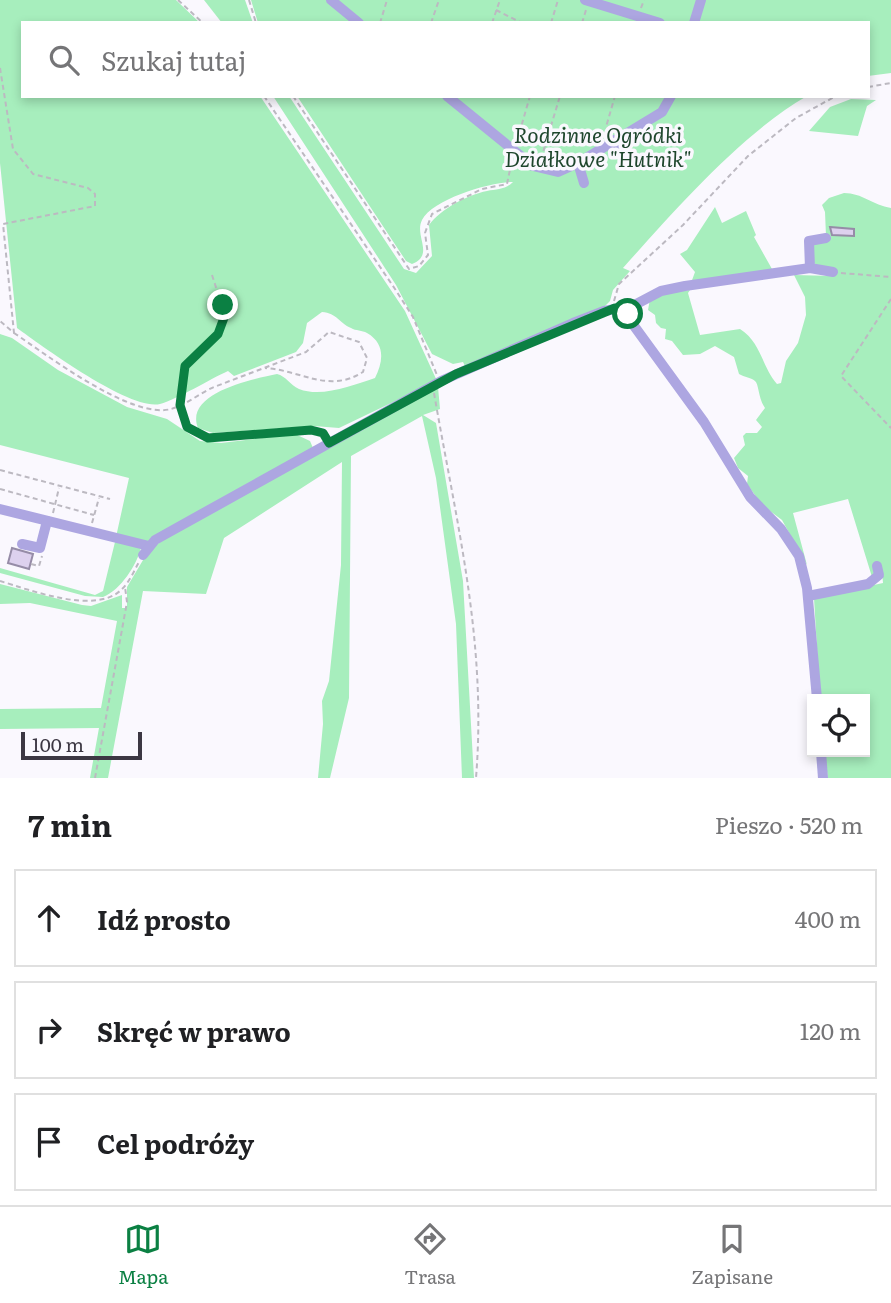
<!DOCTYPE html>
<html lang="pl">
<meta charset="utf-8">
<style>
:root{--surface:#fff;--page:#f2f2f2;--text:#202124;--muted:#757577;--line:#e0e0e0;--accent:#0b8043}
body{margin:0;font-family:Literata,serif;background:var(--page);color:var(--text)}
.controls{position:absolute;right:21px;bottom:21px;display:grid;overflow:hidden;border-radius:0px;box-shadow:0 4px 10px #0003}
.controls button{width:63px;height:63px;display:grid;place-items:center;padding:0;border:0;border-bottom:2px solid var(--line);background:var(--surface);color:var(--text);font:35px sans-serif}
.scale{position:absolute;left:21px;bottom:18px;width:121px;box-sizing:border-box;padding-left:7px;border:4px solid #3c3743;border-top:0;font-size:19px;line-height:24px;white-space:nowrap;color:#3c3743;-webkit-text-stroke:5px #faf8fe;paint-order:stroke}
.stop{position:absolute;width:21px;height:21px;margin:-16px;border:5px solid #0b8043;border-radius:50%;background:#fff}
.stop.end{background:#0b8043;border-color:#fff;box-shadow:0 2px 7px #0008}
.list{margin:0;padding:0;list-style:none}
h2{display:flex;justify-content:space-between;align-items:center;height:91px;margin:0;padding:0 28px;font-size:30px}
h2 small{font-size:23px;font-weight:400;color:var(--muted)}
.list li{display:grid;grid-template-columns:46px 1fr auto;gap:21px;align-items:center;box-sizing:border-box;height:98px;margin:0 14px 14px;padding:0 14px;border:2px solid var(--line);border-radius:0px}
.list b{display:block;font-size:26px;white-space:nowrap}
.list em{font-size:23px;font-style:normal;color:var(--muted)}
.icon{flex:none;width:38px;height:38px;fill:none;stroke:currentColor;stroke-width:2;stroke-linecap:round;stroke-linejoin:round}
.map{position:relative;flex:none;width:891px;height:778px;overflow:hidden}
.search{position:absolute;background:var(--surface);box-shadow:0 4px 10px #0003;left:21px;right:21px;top:21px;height:77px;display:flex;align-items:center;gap:18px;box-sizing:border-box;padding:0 24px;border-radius:0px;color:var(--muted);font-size:26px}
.sheet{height:427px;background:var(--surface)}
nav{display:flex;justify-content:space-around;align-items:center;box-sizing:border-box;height:98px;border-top:2px solid var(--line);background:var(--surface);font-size:19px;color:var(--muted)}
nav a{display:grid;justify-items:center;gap:4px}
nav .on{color:var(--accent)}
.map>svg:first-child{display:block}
.green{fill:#a7eebd}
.building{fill:#ddd1ee;stroke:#968ca7;stroke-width:2}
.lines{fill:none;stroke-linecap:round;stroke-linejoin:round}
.path{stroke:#bcb9c1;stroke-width:2;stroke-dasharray:5 3.5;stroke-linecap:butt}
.minor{stroke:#ada6e1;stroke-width:10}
.route{stroke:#0b8043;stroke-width:9}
.labels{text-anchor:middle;stroke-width:7;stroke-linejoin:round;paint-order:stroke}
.park-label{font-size:21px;font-style:italic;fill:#1e462d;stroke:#faf8fe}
</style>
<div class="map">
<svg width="891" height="778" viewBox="0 0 891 778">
<rect width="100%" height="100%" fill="#faf8fe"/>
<g class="green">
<path d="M0,0H176L200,23H23V96H260L405,311L437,381L339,428L314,426L213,433L198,428C184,393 252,379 277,374C286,376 290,385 299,389C322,398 353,385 375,378C383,362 386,344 367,333C362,330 356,331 351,328C339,323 337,313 322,312L307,323L303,343L296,352L234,376L228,371C210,379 178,399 160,404C130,411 42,346 17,328L0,163Z"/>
<polygon points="204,0 245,0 253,23 222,23"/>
<polygon points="251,0 891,0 891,73 868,76 868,23 258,23"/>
<path d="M273,96H289L404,269L416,273L432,256L429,225C441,209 467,195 487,191C497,189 505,190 513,182C491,182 433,199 422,220C414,236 435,255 412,264L406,261L297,96H807C742,133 673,212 623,268L630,271L613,290L610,301L601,310L466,368L463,362L453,364L432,354L396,285Z"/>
<polygon points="851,99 876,100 867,106 858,136 809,131 830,107"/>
<path d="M844,193C862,193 873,205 891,208V778H828L824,753L865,752V699H820L814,598L883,583L882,572L872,577L848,499L793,513L807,565L782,520L762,505L747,484L748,476L738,468L734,458L745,445L743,436L746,433H757L762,427L756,420L765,408C758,398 759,384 755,381C752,378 744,377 739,374L734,357L715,346L700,354L683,355L672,341L665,339L666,329L661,328L656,323L655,315L648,310L650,299L660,294L690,290L688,293L700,335L740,329C761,342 762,367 777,384L781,383L786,361L798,343L806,315L805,297L794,275L833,276L814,263L813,241L826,236L825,212L822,205L829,198Z"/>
<polygon points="715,207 722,223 746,211 756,235 754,237 772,269 691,283 695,272 680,254 687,250"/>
<polygon points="0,334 12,338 58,370 127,407 167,419 200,441 221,443 295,434 310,441 313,448 147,542 116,537 129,478 0,445"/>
<polygon points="438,387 440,409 423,415 436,423 463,581 474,778 462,778 456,624 436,478 422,416 351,456 349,698 330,778 318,778 323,724 322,701 329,681 341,565 342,462 224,538 206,594 143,591 108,778 90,778 99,728 0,729 0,709 101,708 117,621 30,603 0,604 0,584 82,605 91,606 122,595 122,608 127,608 127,587 149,550 167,537"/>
<path d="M115,542L141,548C137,564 121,590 103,597L85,596L0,573V568L95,595L103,591Z"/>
</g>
<g class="building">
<polygon points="830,227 854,229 854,236 832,235"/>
<polygon points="12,548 33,554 29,569 8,563"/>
</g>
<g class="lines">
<g class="path">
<polyline points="178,0 203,23"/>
<polyline points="249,0 256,23"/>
<polyline points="641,8 644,0"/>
<polyline points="496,10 522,23"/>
<polyline points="380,23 387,0"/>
<polyline points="431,23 439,0"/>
<polyline points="492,23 500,0"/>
<polyline points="551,23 558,0"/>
<polyline points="582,23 586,10"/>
<polyline points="0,68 13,149 33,174 88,188 95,194 95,206 3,224 14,333 0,321"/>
<polyline points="868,87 891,83"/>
<polyline points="264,96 395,289 413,317 437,375"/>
<polyline points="293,96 409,269 419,266 428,255 425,233 432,214 482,189 507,184 512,160"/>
<polyline points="609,132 606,127 615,96"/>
<polyline points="517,141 530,96"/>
<polyline points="541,159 560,96"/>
<polyline points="841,273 891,277"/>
<polyline points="212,275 225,315 218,334 185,366 180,405 187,427 208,437 311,430 324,436"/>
<polyline points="891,299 841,376 891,428"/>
<polyline points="614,301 619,284 683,225 748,156 796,118 836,96"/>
<path d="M14,333C47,355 132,420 171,409C186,405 200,393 214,387L306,352L329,332L359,342L367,358L363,372C328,394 301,370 265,368"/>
<path d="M434,393C457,526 487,642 476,778"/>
<polyline points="0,470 110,499"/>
<polyline points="0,489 94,515"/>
<polyline points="53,513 59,488"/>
<polyline points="92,523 99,498"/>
<polyline points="31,564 39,566 42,556"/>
<path d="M0,581C30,590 95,615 121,590C129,583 134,571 139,562"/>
<polyline points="95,778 127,602 125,587"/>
</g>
<g class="minor">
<polyline points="331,0 359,23"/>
<polyline points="585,0 660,23"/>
<polyline points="694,23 701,0"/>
<polyline points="447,96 533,166 558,172 578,163 662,112 671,96"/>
<polyline points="614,140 628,165"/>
<polyline points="578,163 584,183"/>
<polyline points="810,268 809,241 826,238"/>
<polyline points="625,310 661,291 685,286 810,268 833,272"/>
<polyline points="0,509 149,546"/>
<polyline points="22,544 40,548 47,521"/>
<polyline points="143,555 155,540 441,381 573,323 604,311 621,308 704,422 750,497 781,529 799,556 807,588 817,699"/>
<polyline points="808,596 868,584 879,575 877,566"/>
<polyline points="821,752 823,778"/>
</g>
</g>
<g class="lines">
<polyline class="route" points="223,305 225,315 218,334 185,366 180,405 187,427 208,438 311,430 323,433 329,443 456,374 615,308 621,308 628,314"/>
</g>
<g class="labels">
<g class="park-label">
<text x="598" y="143">Rodzinne Ogródki<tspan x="598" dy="24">Działkowe "Hutnik"</tspan></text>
</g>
</g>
</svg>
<div class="controls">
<button><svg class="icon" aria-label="locate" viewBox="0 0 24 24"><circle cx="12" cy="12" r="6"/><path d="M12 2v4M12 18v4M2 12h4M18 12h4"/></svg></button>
</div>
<div class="scale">100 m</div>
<div class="stop" style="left:628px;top:314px"></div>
<div class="stop end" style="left:223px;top:305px"></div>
<div class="search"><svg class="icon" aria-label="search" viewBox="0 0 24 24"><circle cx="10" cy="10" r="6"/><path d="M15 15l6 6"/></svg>Szukaj tutaj</div>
</div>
<section class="sheet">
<h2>7 min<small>Pieszo · 520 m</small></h2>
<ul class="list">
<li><svg class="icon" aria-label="ahead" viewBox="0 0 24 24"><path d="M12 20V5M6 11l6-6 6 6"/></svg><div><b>Idź prosto</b></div><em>400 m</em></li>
<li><svg class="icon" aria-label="right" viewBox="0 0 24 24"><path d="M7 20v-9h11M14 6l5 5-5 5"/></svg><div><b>Skręć w prawo</b></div><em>120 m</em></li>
<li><svg class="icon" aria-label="arrive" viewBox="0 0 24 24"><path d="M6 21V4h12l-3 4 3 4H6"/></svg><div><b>Cel podróży</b></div></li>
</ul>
</section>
<nav>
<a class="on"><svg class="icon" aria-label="map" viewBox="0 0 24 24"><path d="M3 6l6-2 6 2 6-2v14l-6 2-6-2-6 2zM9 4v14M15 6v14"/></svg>Mapa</a>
<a><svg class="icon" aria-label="directions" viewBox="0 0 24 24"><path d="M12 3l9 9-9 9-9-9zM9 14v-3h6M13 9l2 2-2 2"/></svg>Trasa</a>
<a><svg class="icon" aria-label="saved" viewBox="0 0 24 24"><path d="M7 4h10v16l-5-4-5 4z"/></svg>Zapisane</a>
</nav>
